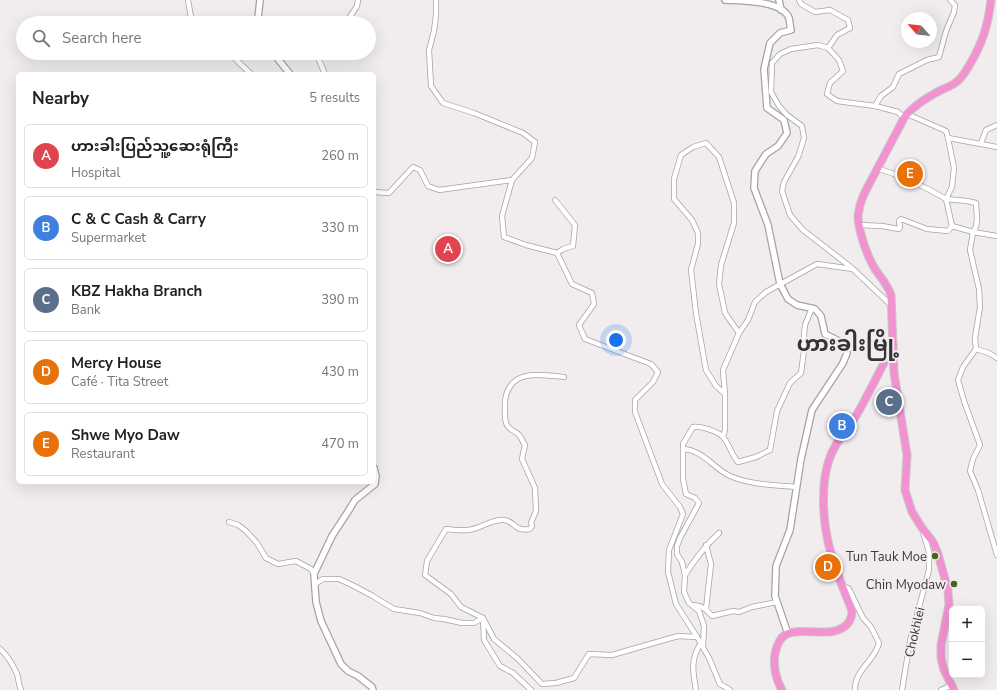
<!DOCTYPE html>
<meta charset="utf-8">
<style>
:root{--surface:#fff;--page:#f6f6f6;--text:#222;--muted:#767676;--line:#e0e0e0;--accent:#ea580c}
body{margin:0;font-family:"Nunito Sans","Noto Sans Myanmar",sans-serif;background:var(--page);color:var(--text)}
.controls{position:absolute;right:12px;bottom:12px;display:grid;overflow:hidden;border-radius:6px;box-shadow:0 4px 16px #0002}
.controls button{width:36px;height:36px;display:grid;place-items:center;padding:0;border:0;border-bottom:1px solid var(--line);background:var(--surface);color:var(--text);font:20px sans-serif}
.compass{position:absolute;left:901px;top:12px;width:36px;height:36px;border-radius:50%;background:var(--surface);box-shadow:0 4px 16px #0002;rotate:297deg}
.you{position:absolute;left:616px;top:340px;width:14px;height:14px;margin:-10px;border:3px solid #fff;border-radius:50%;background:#1a73e8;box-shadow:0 0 0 6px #1a73e833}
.badge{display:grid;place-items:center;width:26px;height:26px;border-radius:50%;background:var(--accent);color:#fff;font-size:13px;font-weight:700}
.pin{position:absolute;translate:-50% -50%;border:2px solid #fff;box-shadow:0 1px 4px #0006}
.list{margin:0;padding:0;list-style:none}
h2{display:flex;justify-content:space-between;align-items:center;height:52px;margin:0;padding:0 16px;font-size:17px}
h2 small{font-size:13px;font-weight:400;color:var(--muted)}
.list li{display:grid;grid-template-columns:26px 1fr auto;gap:12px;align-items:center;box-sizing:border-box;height:64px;margin:0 8px 8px;padding:0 8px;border:1px solid var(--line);border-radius:6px}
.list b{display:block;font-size:15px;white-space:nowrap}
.list p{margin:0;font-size:13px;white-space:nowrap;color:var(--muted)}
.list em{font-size:13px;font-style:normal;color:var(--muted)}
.icon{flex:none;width:22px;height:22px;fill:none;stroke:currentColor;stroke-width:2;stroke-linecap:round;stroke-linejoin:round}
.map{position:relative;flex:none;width:997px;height:690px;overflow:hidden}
.search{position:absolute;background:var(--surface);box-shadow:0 4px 16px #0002;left:16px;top:16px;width:360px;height:44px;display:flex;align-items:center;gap:10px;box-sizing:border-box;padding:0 14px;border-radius:22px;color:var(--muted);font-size:15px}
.panel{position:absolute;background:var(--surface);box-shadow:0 4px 16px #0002;left:16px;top:72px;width:360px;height:412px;border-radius:6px}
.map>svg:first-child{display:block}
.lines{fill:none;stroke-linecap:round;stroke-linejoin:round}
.minor-casing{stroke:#a6a2a4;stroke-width:6}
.tertiary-casing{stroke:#a6a2a4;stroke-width:8}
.trunk-casing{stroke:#c8c8c8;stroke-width:9}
.minor{stroke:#fff;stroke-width:4.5}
.tertiary{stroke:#fff;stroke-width:5.5}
.trunk{stroke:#f292d0;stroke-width:7}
.poi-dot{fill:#486517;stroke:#f1ecee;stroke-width:1.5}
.labels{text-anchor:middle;stroke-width:4;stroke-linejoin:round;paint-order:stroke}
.poi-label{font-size:13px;fill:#3b393a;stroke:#f1ecee;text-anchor:end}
.street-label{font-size:13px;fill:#3b393a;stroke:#f1ecee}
.town-label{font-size:21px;font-weight:bold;fill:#363335;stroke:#f1ecee}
</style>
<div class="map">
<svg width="997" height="690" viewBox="0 0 997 690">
<rect width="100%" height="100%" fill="#f1ecee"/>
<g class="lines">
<g class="minor-casing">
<g id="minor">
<polyline points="188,0 192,23"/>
<polyline points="436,0 436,15 434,31 429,50 431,86 443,103 474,113 523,133 535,142 532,158 512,180 502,216 504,237 526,245 557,253 572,284 592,293 594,304 579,325 585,339 651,364 658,372 653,382 635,400 635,412 662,484 680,507 683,514 669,550 668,572 676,604 697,637 709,658 720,684 730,690"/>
<polyline points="799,0 801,4 815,12 830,10 848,20 850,28 837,35 828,48 839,60 843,71 830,83 827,94 837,101 875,106 898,112 904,118"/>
<polyline points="346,23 357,6 358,0"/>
<polyline points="828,48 818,45 791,49 780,54 772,63 771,92 779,106 787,115 802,126 804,138 801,148 798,157 784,182 782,191 790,215 803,230 852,268"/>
<polyline points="229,53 251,74"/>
<polyline points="316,53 325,74"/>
<polyline points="875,106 881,96 893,87 899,74 927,60 939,57 946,31 954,12 955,5 950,0"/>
<polyline points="907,114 946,131 948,138"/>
<polyline points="981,143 986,130 997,125"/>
<polyline points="997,147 948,138 954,168 952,187 946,199 967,201 976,203 977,219 976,227 973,232 970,250 979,289 980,307 975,338 976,349 963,367 958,380 964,401 980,445 973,459 970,471 978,490 997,555"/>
<path d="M877,168C902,176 924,186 946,199L952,226L973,232L997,236"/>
<polyline points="374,192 389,193 413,167 420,170 428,186 439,190 512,180"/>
<polyline points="555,200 575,225 573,246 563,249 557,253"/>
<polyline points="859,225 882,226 899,229 900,227 899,221 901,219 927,229 948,231 952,226"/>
<polyline points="739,333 725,313 719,284 721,265 734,223 734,203 719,157 706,143 693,147 681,155 674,179 674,199 692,220 698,233 698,244 691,270 696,313 706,370 716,386 725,394 723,370 739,333 748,320 755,302 766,292 817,264 853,269 892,306"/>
<polyline points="976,349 989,353 997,358"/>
<path d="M564,377C539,374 509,369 505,401C505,408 504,416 506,423C509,431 515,430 519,435C521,437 523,442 525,445L522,459L535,488L536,511L531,523L532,526L530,529C514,532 515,521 504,520C490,519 481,529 468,530C461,531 453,530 446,529L427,561L425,575L451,594L461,607L483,618L494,639L517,658L542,684L556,683L574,678L589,654L612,655L678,636L697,637"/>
<polyline points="723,436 725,430 725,394"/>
<path d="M683,449C703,450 713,468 730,476C751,485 774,485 796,487"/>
<polyline points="229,522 238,525 246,531 257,543 266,558 278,564 296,561 311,569 314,574"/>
<path d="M685,575C695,559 705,546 719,533"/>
<polyline points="315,584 323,579 339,579 352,585 371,595 394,609 420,613 434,618 444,619 462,623 474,623 483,618 484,640 500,666 513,673 531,690"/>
<path d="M843,586L848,588L850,591L863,618L871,627L879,643C875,661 854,670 855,690"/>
<path d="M693,605C703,606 706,609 712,616L733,611L739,612L752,607L777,602"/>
<polyline points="706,609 711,564 706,545"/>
<path d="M703,646L704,626L699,611L689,603L684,592L685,575L682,562L677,554V546L680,538L699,503L695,498L686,494L683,479V444L693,427C700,426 718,431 723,437C729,443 731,454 738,462L756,457L770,450L777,411L790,383L801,373L805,343L804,335L805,325L812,308"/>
<path d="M0,649C7,655 13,665 17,674C19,679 18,684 21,690"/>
<path d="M696,690C693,672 690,659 701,643"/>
<polyline points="902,690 910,641 929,570 929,552 923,532"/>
<polyline points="941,690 952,685"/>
</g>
</g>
<g class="tertiary-casing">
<g id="tertiary">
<path d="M725,0C741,1 782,0 789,18C790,22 790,27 791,30L780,33L770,43L764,69L767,108L784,120L787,133L778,146L766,154L755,171L754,188L768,225L780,284L788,299L797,305L815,309L821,316L825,334L841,342L847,353L843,363L812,410L801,459L790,530L776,566L775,596L788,634"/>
<polyline points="779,0 781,10"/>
<polyline points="259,23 258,18 260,0"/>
<polyline points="273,53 290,74"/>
<polyline points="373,690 372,687 358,676 348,671 341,664 321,621 316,602 314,574 332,536 349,510 355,500 375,484 376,476 374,468"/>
</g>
</g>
<g class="trunk-casing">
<g id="trunk">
<path d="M782,690C776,680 773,666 775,654C776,647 780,637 787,634C804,626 835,641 849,622C852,617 853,613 851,608C844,590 836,572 831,553C823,527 820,486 829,460C834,443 847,431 856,416C869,393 881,369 893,345"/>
<path d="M954,690L944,670L941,658V645L949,605L948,590L938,554L933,542L922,528L912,512L905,490L907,455L894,373L891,295C888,285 880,277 875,269C867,256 858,230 858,215C859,208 861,201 864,194L904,118C914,105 928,97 941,90C946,88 951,86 955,83C962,79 966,71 970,64C983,42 988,25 991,0"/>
</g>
</g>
<use href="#minor" class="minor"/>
<use href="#tertiary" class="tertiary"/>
<use href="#trunk" class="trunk"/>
</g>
<g class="poi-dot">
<circle cx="935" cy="556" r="4"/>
<circle cx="954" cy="584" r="4"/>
</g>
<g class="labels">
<g class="poi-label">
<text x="927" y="561">Tun Tauk Moe</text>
<text x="946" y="589">Chin Myodaw</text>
</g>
<g class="street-label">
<text transform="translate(914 632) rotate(-77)" y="5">Chokhlei</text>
</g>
<g class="town-label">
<text x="848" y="351">ဟားခါးမြို့</text>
</g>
</g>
</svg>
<div class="controls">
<button>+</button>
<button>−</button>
</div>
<svg class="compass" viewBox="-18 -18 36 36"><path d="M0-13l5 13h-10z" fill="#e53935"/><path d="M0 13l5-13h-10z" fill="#767676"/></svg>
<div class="you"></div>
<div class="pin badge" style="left:448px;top:249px;background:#e0444e">A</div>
<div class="pin badge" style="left:842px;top:426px;background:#3f7fe0">B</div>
<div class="pin badge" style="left:889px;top:402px;background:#5c6f8a">C</div>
<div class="pin badge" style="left:828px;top:567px;background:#e8710a">D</div>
<div class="pin badge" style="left:910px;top:174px;background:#e8710a">E</div>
<div class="search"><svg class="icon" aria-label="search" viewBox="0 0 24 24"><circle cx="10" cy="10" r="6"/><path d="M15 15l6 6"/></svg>Search here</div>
<section class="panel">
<h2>Nearby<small>5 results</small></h2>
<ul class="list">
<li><span class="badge" style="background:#e0444e">A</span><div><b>ဟားခါးပြည်သူ့ဆေးရုံကြီး</b><p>Hospital</p></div><em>260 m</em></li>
<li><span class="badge" style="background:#3f7fe0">B</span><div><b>C &amp; C Cash &amp; Carry</b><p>Supermarket</p></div><em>330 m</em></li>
<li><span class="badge" style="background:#5c6f8a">C</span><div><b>KBZ Hakha Branch</b><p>Bank</p></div><em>390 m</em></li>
<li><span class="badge" style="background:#e8710a">D</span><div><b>Mercy House</b><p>Café · Tita Street</p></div><em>430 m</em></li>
<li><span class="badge" style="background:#e8710a">E</span><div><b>Shwe Myo Daw</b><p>Restaurant</p></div><em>470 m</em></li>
</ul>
</section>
</div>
